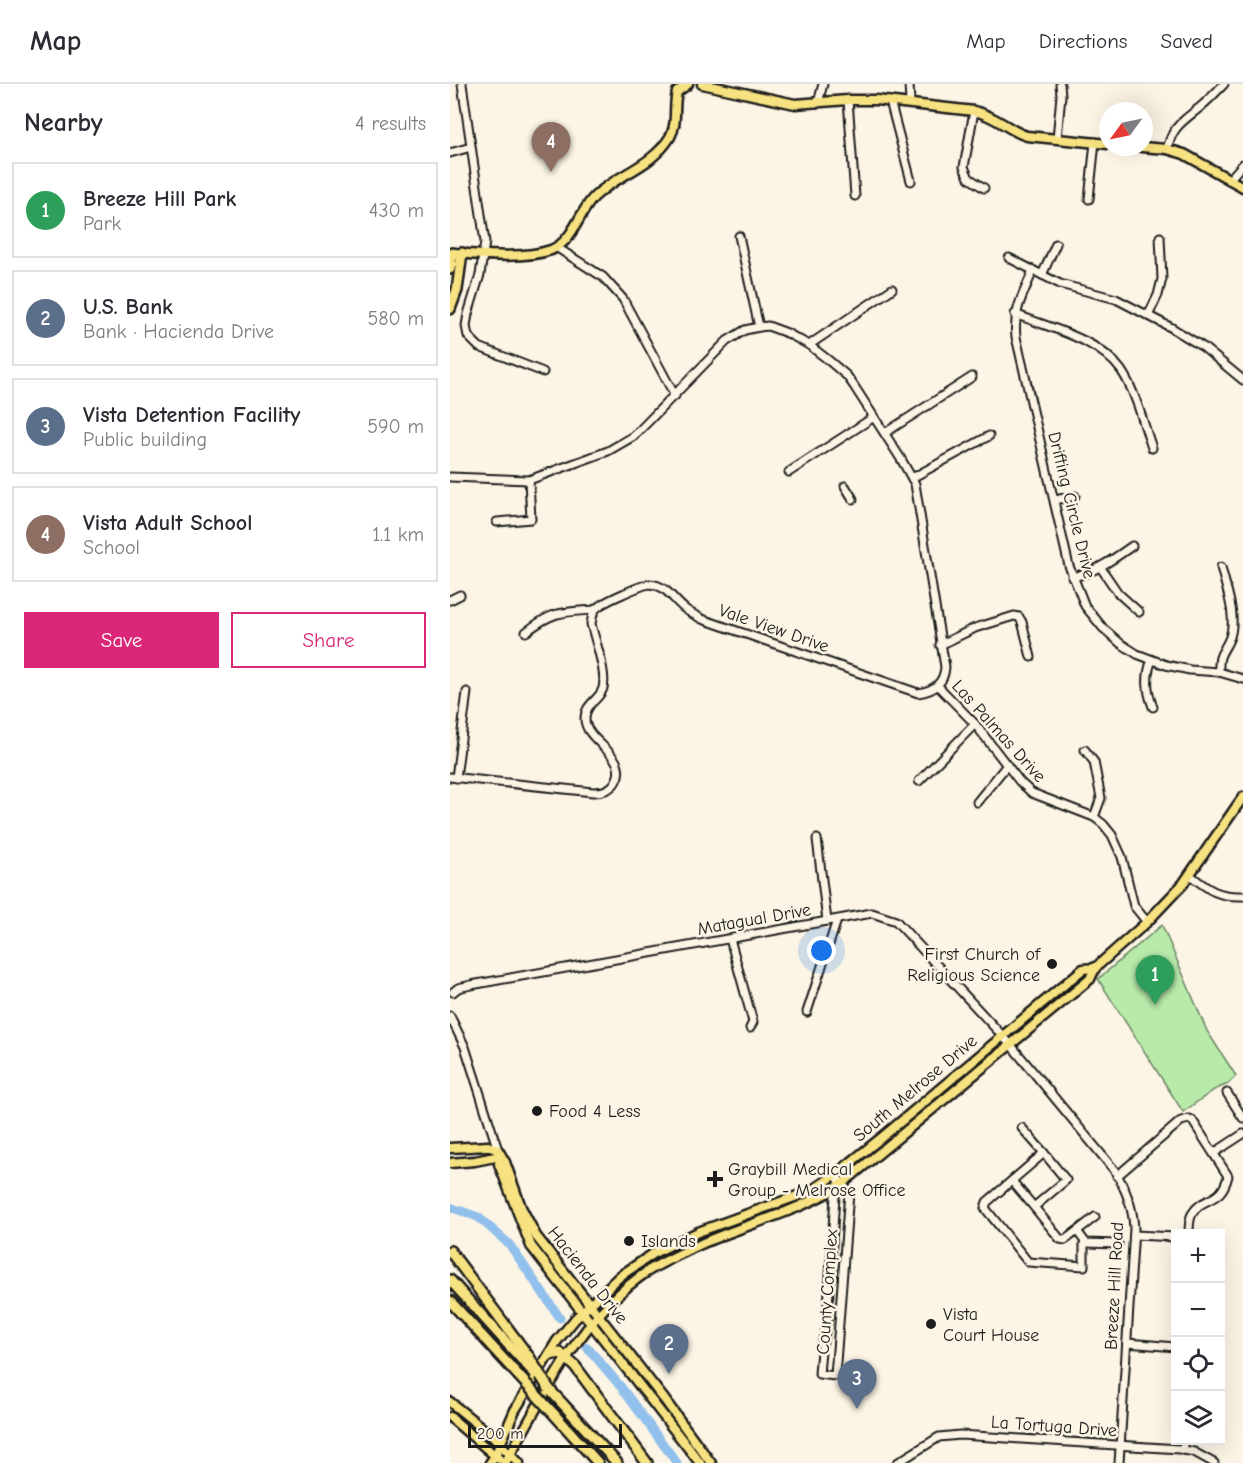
<!DOCTYPE html>
<meta charset="utf-8">
<style>
:root{--surface:#fff;--page:#f2f2f3;--text:#2b2b33;--muted:#7c7c81;--line:#e1e1e2;--accent:#db2777}
body{margin:0;font-family:"Comic Neue",sans-serif;background:var(--page);color:var(--text)}
.controls{position:absolute;right:18px;bottom:18px;display:grid;overflow:hidden;border-radius:0px;box-shadow:0 6px 24px #0002}
.controls button{width:54px;height:54px;display:grid;place-items:center;padding:0;border:0;border-bottom:2px solid var(--line);background:var(--surface);color:var(--text);font:30px sans-serif}
.compass{position:absolute;left:649px;top:18px;width:54px;height:54px;border-radius:50%;background:var(--surface);box-shadow:0 6px 24px #0002;rotate:237deg}
.scale{position:absolute;left:18px;bottom:15px;width:154px;box-sizing:border-box;padding-left:6px;border:3px solid #1c1c1c;border-top:0;font-size:16px;line-height:21px;white-space:nowrap;color:#1c1c1c;-webkit-text-stroke:4px #fcf5e5;paint-order:stroke}
.you{position:absolute;left:372px;top:867px;width:21px;height:21px;margin:-15px;border:4px solid #fff;border-radius:50%;background:#1a73e8;box-shadow:0 0 0 9px #1a73e833}
.badge{display:grid;place-items:center;width:39px;height:39px;border-radius:50%;background:var(--accent);color:#fff;font-size:20px;font-weight:700}
.pin{position:absolute;translate:-50% -50px;filter:drop-shadow(0 2px 3px #0008)}
.pin::after{content:'';position:absolute;top:32px;width:21px;height:18px;background:inherit;clip-path:polygon(0 0,100% 0,50% 100%)}
.list{margin:0;padding:0;list-style:none}
h2{display:flex;justify-content:space-between;align-items:center;height:78px;margin:0;padding:0 24px;font-size:26px}
h2 small{font-size:20px;font-weight:400;color:var(--muted)}
.list li{display:grid;grid-template-columns:39px 1fr auto;gap:18px;align-items:center;box-sizing:border-box;height:96px;margin:0 12px 12px;padding:0 12px;border:2px solid var(--line);border-radius:0px}
.list b{display:block;font-size:22px;white-space:nowrap}
.list p{margin:0;font-size:20px;white-space:nowrap;color:var(--muted)}
.list em{font-size:20px;font-style:normal;color:var(--muted)}
.actions{display:flex;gap:12px;padding:18px 24px}
.actions a{flex:1;padding:14px 0;border:2px solid var(--accent);border-radius:0px;text-align:center;font-size:21px;color:var(--accent)}
.actions .main{background:var(--accent);color:#fff}
.icon{flex:none;width:33px;height:33px;fill:none;stroke:currentColor;stroke-width:2;stroke-linecap:round;stroke-linejoin:round}
.map{position:relative;flex:none;width:793px;height:1379px;overflow:hidden}
header{display:flex;align-items:center;gap:36px;box-sizing:border-box;height:84px;padding:0 30px;background:var(--surface);border-bottom:2px solid var(--line)}
header strong{font-size:28px}
nav{display:flex;gap:33px;margin-inline-start:auto;font-size:21px}
main{display:flex}
aside{flex:1;background:var(--surface)}
.map>svg:first-child{display:block}
.green{fill:#b8eaaa;stroke:#6a8363;stroke-width:1.5}
.lines{fill:none;stroke-linecap:round;stroke-linejoin:round}
.river{stroke:#92c0ec;stroke-width:9}
.minor-casing{stroke:#1c1c1c;stroke-width:11}
.major-casing{stroke:#1c1c1c;stroke-width:13}
.highway-casing{stroke:#1c1c1c;stroke-width:14}
.minor{stroke:#fcf5e5;stroke-width:7}
.major{stroke:#f7e281;stroke-width:8}
.highway{stroke:#f7e281;stroke-width:9}
.highway-bridge-casing{stroke:#1c1c1c;stroke-width:14;stroke-linecap:butt}
.highway-bridge{stroke:#f7e281;stroke-width:9}
.poi-dot{fill:#1c1c1c;stroke:#fcf5e5;stroke-width:2}
.labels{text-anchor:middle;stroke-width:5;stroke-linejoin:round;paint-order:stroke}
.street-label{font-size:18px;fill:#1c1c1c;stroke:#fcf5e5}
.poi-label{font-size:18px;fill:#1c1c1c;stroke:#fcf5e5;text-anchor:start}
</style>
<header>
<strong>Map</strong>
<nav><a>Map</a><a>Directions</a><a>Saved</a></nav>
</header>
<main>
<aside>
<h2>Nearby<small>4 results</small></h2>
<ul class="list">
<li><span class="badge" style="background:#2e9e5b">1</span><div><b>Breeze Hill Park</b><p>Park</p></div><em>430 m</em></li>
<li><span class="badge" style="background:#5c6f8a">2</span><div><b>U.S. Bank</b><p>Bank · Hacienda Drive</p></div><em>580 m</em></li>
<li><span class="badge" style="background:#5c6f8a">3</span><div><b>Vista Detention Facility</b><p>Public building</p></div><em>590 m</em></li>
<li><span class="badge" style="background:#8d6e63">4</span><div><b>Vista Adult School</b><p>School</p></div><em>1.1 km</em></li>
</ul>
<div class="actions"><a class="main">Save</a><a>Share</a></div>
</aside>
<div class="map">
<svg width="793" height="1379" viewBox="0 0 793 1379">
<rect width="100%" height="100%" fill="#fcf5e5"/>
<filter id="ink" filterUnits="userSpaceOnUse"><feTurbulence type="fractalNoise" baseFrequency=".0167" numOctaves="2"/><feDisplacementMap in="SourceGraphic" scale="12" xChannelSelector="R" yChannelSelector="G"/><feConvolveMatrix kernelMatrix="1 2 1 2 8 2 1 2 1" color-interpolation-filters="sRGB"/></filter>
<g filter="url(#ink)">
<polygon class="green" points="712,841 757,947 786,992 778,1000 764,1006 733,1028 648,895"/>
<g class="lines">
<g class="river">
<polyline points="0,1123 28,1133 59,1160 110,1234"/>
<polyline points="137,1263 171,1303 227,1379"/>
</g>
<g class="minor-casing">
<g id="minor">
<polyline points="12,0 35,158 30,191 18,230 16,242 18,252 29,263 93,288"/>
<polyline points="459,0 460,19"/>
<polyline points="398,16 405,112"/>
<polyline points="440,17 461,97"/>
<polyline points="368,19 373,0"/>
<polyline points="524,27 514,83 519,94 534,104"/>
<polyline points="607,55 611,11 610,0"/>
<path d="M717,65C723,42 732,38 749,24C758,17 766,8 774,0"/>
<polyline points="0,69 21,63"/>
<polyline points="779,96 793,80"/>
<polyline points="639,115 645,58"/>
<polyline points="289,152 309,243"/>
<polyline points="106,163 153,193 173,215 225,312"/>
<polyline points="559,174 610,200 666,215 722,244 753,263 793,296"/>
<path d="M583,187C573,211 563,226 566,253L619,482L635,522L653,544L670,559L687,570L716,581L740,586L769,588L793,595"/>
<polyline points="592,191 606,160"/>
<path d="M565,230C600,244 649,255 671,286C686,308 693,339 702,364"/>
<polyline points="698,232 708,211 712,195 710,153"/>
<polyline points="359,261 442,205"/>
<polyline points="435,349 522,293"/>
<polyline points="339,388 424,333"/>
<path d="M0,393L79,396L158,367L184,352L277,257L295,246L309,243L318,242L337,249L359,261L377,275L397,292L404,302L451,375L465,400L495,583C494,599 484,607 468,609L252,535C247,532 240,529 235,525C222,515 217,501 199,500C190,502 149,519 145,526C142,530 142,536 141,540C145,556 157,589 153,604C150,616 135,619 135,635C135,658 180,671 166,697C161,706 153,708 143,708L0,693"/>
<polyline points="462,394 539,352"/>
<polyline points="395,402 403,415"/>
<polyline points="605,416 625,412"/>
<polyline points="47,438 81,435 79,396"/>
<polyline points="651,484 668,509 689,528"/>
<path d="M622,493C646,488 662,476 682,462"/>
<polyline points="0,516 10,511"/>
<path d="M76,548C103,527 111,528 144,526"/>
<polyline points="490,561 525,544 564,532 569,533 572,538 581,573"/>
<path d="M702,576C695,592 697,608 703,623"/>
<path d="M769,588C768,567 774,569 780,553C787,531 776,505 771,483"/>
<polyline points="488,602 525,640 570,698 582,709 644,733 653,740 662,751 672,773 684,822 697,838"/>
<polyline points="635,666 644,678 651,714 644,733"/>
<polyline points="6,694 17,608"/>
<polyline points="469,697 525,640"/>
<polyline points="527,718 557,681"/>
<polyline points="367,755 377,837"/>
<path d="M740,791C759,806 768,813 793,812"/>
<polyline points="280,855 303,938 300,944"/>
<path d="M3,908L8,904L21,901L422,829L446,837L560,960L665,1087C676,1106 683,1123 684,1145L669,1379"/>
<polyline points="357,928 387,836"/>
<polyline points="0,932 15,963 48,1066"/>
<polyline points="777,1009 793,1034"/>
<polyline points="572,1044 594,1069"/>
<polyline points="764,1069 793,1050"/>
<polyline points="385,1091 399,1108 385,1292 369,1290 371,1266 377,1239 385,1112 393,1099"/>
<path d="M667,1092L731,1037L739,1035L742,1036L778,1092C771,1121 753,1111 742,1130C739,1135 739,1144 739,1150"/>
<polyline points="562,1097 584,1123"/>
<polyline points="645,1133 627,1147 636,1159 668,1160"/>
<polyline points="627,1147 615,1156 610,1155 584,1123 616,1096 594,1069 537,1118 535,1124 578,1178 634,1182 634,1160 636,1159"/>
<polyline points="684,1151 726,1153"/>
<polyline points="677,1259 726,1263"/>
<polyline points="733,1366 735,1356"/>
<polyline points="447,1379 489,1353 510,1351 729,1365 744,1368 764,1379"/>
</g>
</g>
<g class="major-casing">
<g id="major">
<path d="M252,0L345,20L398,16H426L524,27C547,32 559,47 577,52L658,60"/>
<polyline points="691,63 717,65 734,70 793,103"/>
<path d="M5,169C33,171 75,175 101,166C123,158 129,128 144,113C167,90 202,83 220,53C228,39 223,24 227,8L238,0"/>
<polyline points="0,1064 38,1062 48,1066 55,1078 71,1123 86,1152 214,1315 261,1379"/>
<polyline points="50,1072 49,1080 81,1162 250,1379"/>
<polyline points="0,1079 25,1077 50,1072"/>
<polyline points="0,1318 42,1352 69,1379"/>
<polyline points="0,1333 49,1375"/>
<polyline points="40,1379 45,1372 65,1326 107,1257 125,1235 170,1192 206,1168 248,1148 361,1107 385,1091 436,1050 633,885 645,884"/>
<path d="M55,1379C96,1310 129,1233 198,1187C214,1177 233,1169 251,1160C298,1139 350,1128 393,1099L640,895L645,884L697,838L733,800L793,713"/>
</g>
</g>
<g class="highway-casing">
<g id="highway">
<polyline points="0,185 2,169"/>
<polyline points="0,225 7,206 12,169"/>
<polyline points="0,1167 79,1273"/>
<polyline points="0,1196 74,1278"/>
<polyline points="0,1217 68,1291"/>
<polyline points="100,1271 110,1269 125,1282 197,1379"/>
<polyline points="99,1305 167,1379"/>
<polyline points="103,1329 148,1379"/>
</g>
</g>
<use href="#minor" class="minor"/>
<use href="#major" class="major"/>
<use href="#highway" class="highway"/>
<g class="highway-bridge-casing">
<g id="highway-bridge">
<polyline points="79,1273 99,1305"/>
<polyline points="74,1278 85,1290"/>
<polyline points="68,1291 103,1329"/>
</g>
</g>
<use href="#highway-bridge" class="highway-bridge"/>
</g>
</g>
<g class="poi-dot">
<circle cx="602" cy="880" r="6"/>
<circle cx="87" cy="1027" r="6"/>
<path d="M262 1086h6v6h6v6h-6v6h-6v-6h-6v-6h6z"/>
<circle cx="179" cy="1157" r="6"/>
<circle cx="481" cy="1240" r="6"/>
</g>
<g class="labels">
<g class="street-label">
<text transform="translate(622 421) rotate(76)" y="6">Drifting Circle Drive</text>
<text transform="translate(324 544) rotate(19)" y="6">Vale View Drive</text>
<text transform="translate(549 647) rotate(48)" y="6">Las Palmas Drive</text>
<text transform="translate(304 835) rotate(-10)" y="6">Matagual Drive</text>
<text transform="translate(465 1004) rotate(-40)" y="6">South Melrose Drive</text>
<text transform="translate(138 1191) rotate(52)" y="6">Hacienda Drive</text>
<text transform="translate(664 1202) rotate(-87)" y="6">Breeze Hill Road</text>
<text transform="translate(377 1208) rotate(-86)" y="6">County Complex</text>
<text transform="translate(604 1342) rotate(4)" y="6">La Tortuga Drive</text>
</g>
<g class="poi-label">
<text x="590" y="876" text-anchor="end">First Church of<tspan x="590" dy="21">Religious Science</tspan></text>
<text x="99" y="1033">Food 4 Less</text>
<text x="278" y="1091">Graybill Medical<tspan x="278" dy="21">Group - Melrose Office</tspan></text>
<text x="191" y="1163">Islands</text>
<text x="493" y="1236">Vista<tspan x="493" dy="21">Court House</tspan></text>
</g>
</g>
</svg>
<div class="controls">
<button>+</button>
<button>−</button>
<button><svg class="icon" aria-label="locate" viewBox="0 0 24 24"><circle cx="12" cy="12" r="6"/><path d="M12 2v4M12 18v4M2 12h4M18 12h4"/></svg></button>
<button><svg class="icon" aria-label="layers" viewBox="0 0 24 24"><path d="M12 4l9 5-9 5-9-5zM3 14l9 5 9-5"/></svg></button>
</div>
<svg class="compass" viewBox="-18 -18 36 36"><path d="M0-13l5 13h-10z" fill="#e53935"/><path d="M0 13l5-13h-10z" fill="#7c7c81"/></svg>
<div class="scale">200 m</div>
<div class="you"></div>
<div class="pin badge" style="left:705px;top:921px;background:#2e9e5b">1</div>
<div class="pin badge" style="left:219px;top:1290px;background:#5c6f8a">2</div>
<div class="pin badge" style="left:407px;top:1325px;background:#5c6f8a">3</div>
<div class="pin badge" style="left:101px;top:88px;background:#8d6e63">4</div>
</div>
</main>
